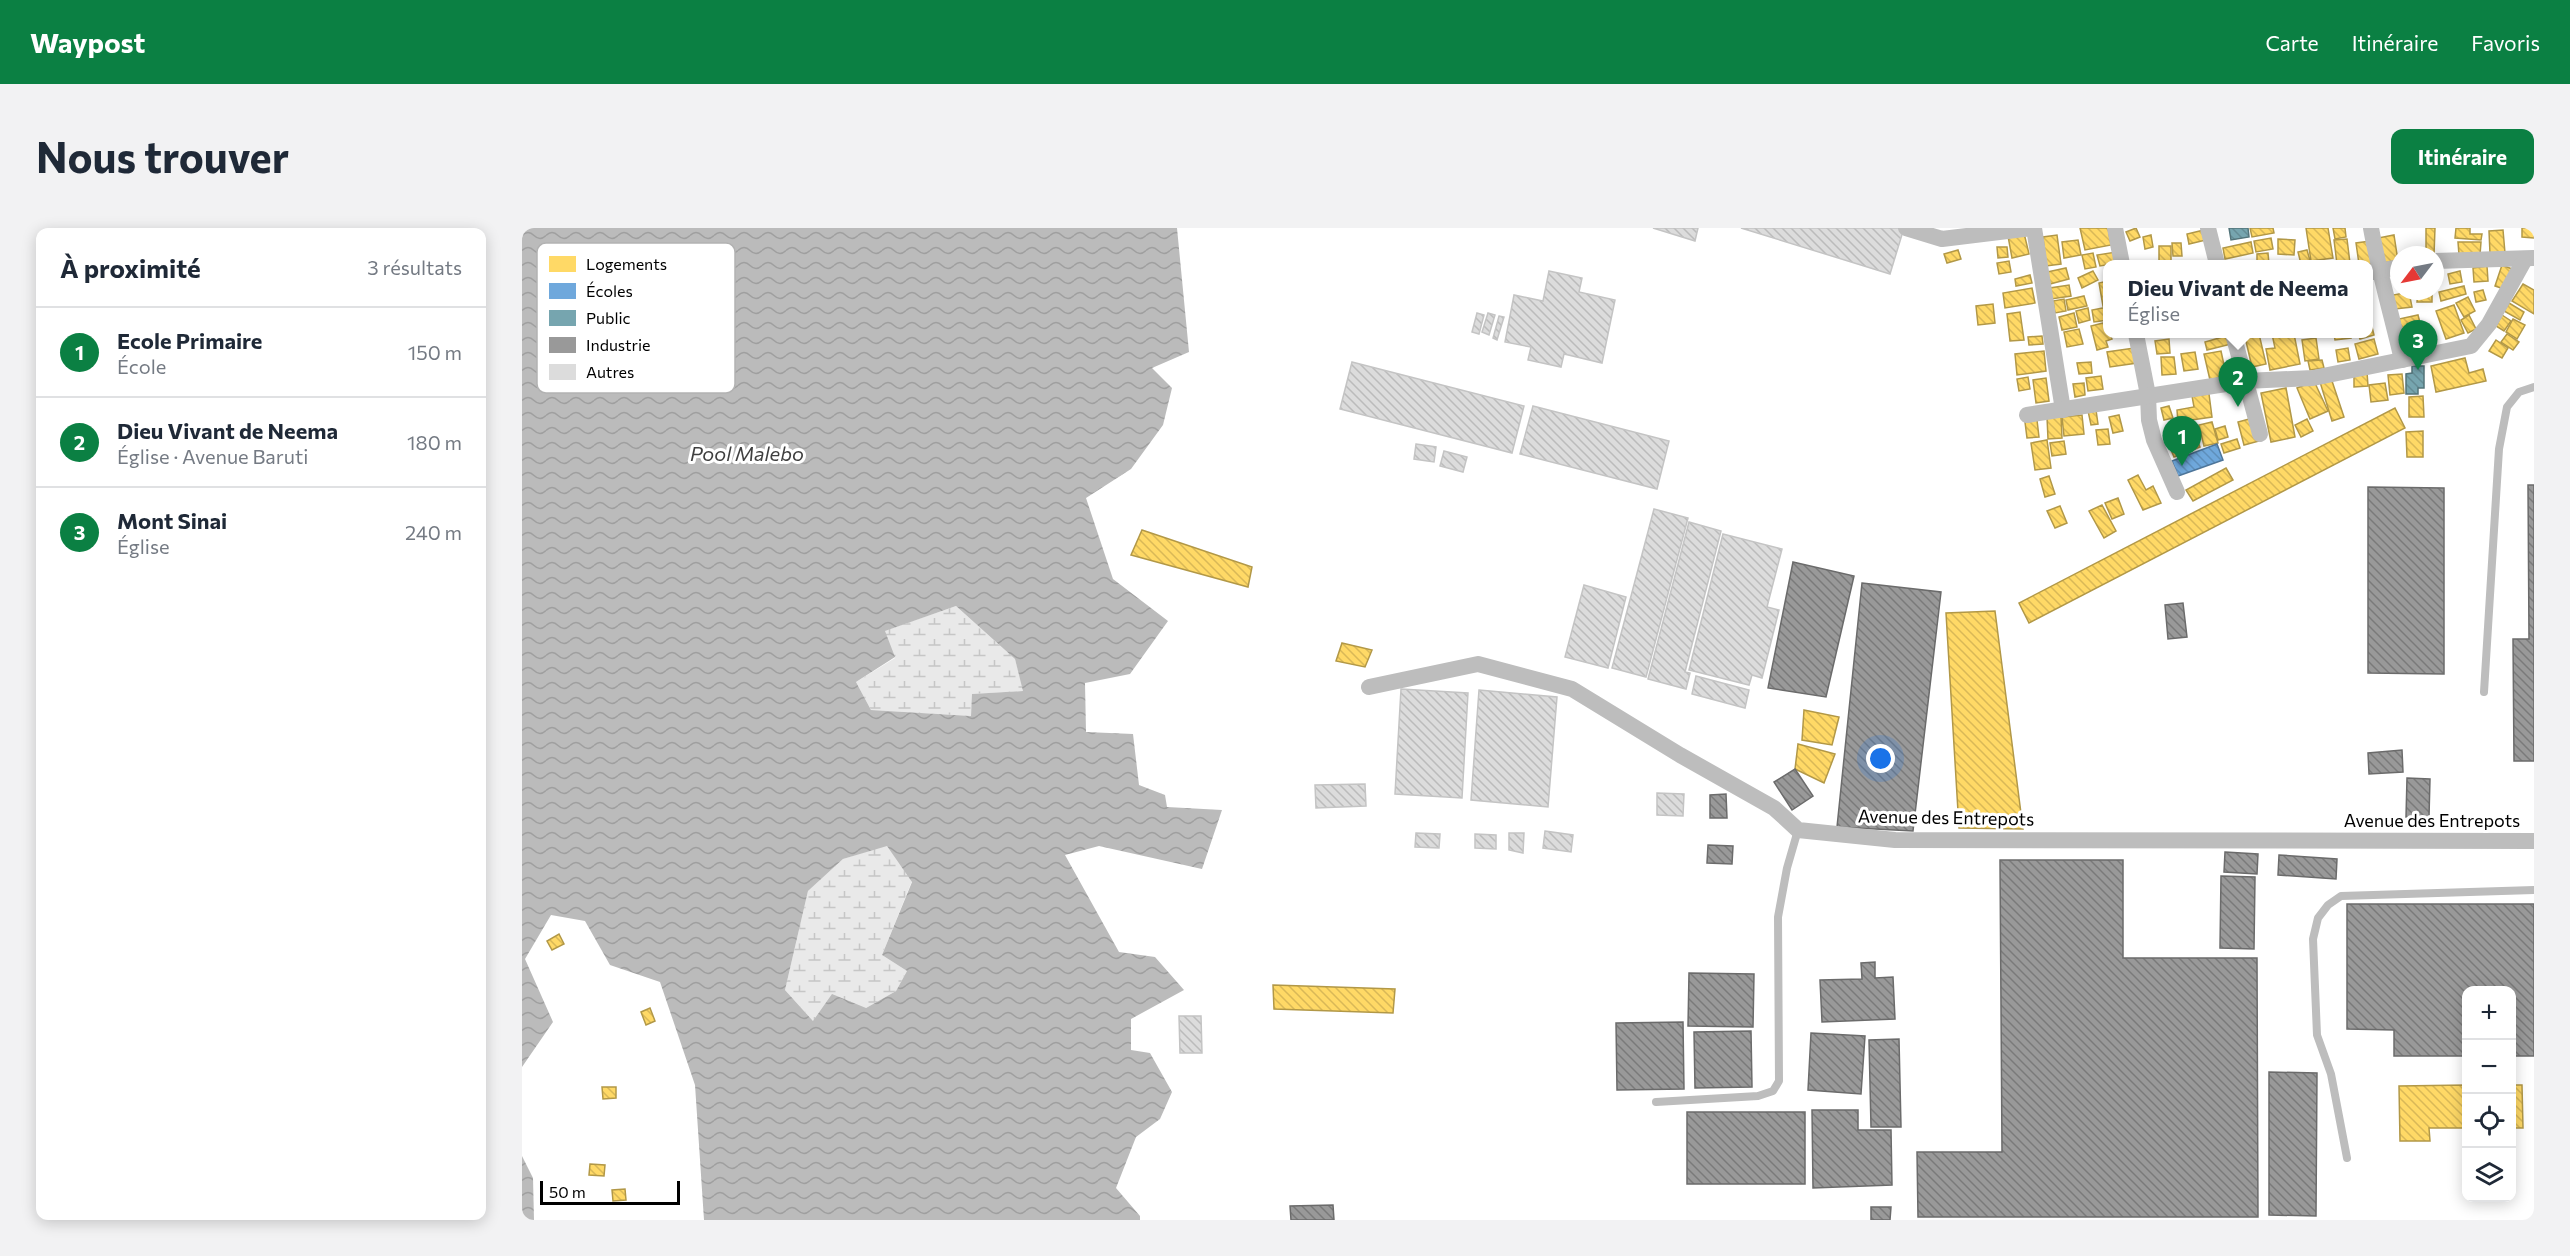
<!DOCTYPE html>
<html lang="fr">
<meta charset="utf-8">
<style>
:root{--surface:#fff;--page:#f2f2f3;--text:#1f2937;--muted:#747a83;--line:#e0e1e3;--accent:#0b8043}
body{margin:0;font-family:Commissioner,sans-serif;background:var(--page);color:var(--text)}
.controls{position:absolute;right:18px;bottom:18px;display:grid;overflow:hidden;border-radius:12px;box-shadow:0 3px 15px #0003}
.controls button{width:54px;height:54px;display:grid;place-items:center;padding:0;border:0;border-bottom:2px solid var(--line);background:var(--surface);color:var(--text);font:30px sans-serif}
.compass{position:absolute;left:1868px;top:18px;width:54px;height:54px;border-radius:50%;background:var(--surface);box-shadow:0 3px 15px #0003;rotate:238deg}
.scale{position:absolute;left:18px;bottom:15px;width:140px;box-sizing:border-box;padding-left:6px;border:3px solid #000;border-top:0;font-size:16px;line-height:21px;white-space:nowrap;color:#000;-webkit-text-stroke:4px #fff;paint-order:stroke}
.you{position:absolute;left:1359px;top:531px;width:21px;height:21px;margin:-15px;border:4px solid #fff;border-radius:50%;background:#1a73e8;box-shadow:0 0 0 9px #1a73e833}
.badge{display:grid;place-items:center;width:39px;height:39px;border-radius:50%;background:var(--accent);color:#fff;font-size:20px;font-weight:700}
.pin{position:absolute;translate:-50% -50px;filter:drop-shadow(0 2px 3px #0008)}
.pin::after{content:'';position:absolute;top:32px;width:21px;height:18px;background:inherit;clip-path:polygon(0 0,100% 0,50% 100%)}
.popup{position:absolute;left:1581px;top:32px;width:270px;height:78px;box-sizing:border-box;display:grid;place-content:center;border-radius:12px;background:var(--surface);filter:drop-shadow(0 2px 4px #0005);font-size:20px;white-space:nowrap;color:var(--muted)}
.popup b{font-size:22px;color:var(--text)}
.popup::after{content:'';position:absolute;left:50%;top:100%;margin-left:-12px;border:12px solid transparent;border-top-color:var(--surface)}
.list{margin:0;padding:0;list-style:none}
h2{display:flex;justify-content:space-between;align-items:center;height:78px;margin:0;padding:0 24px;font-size:26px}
h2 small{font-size:20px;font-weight:400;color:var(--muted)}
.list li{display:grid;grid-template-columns:39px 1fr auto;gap:18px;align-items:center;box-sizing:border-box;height:90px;padding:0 24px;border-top:2px solid var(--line)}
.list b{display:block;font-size:22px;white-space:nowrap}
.list p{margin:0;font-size:20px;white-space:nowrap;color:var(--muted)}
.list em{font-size:20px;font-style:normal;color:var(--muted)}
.icon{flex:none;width:33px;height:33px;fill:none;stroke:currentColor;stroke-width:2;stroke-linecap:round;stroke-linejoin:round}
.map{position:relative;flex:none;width:2012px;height:992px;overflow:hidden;border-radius:12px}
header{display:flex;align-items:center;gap:36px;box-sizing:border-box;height:84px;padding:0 30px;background:var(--accent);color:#fff}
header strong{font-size:28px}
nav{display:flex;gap:33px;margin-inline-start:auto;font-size:21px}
.intro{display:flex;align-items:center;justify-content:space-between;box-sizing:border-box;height:144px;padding:0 36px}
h1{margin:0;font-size:42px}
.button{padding:15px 27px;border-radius:12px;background:var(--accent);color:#fff;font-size:21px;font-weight:700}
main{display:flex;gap:36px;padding:0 36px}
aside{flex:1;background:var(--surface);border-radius:12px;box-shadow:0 3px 15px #0003}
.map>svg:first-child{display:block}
.wetland{fill:url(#wetland-marsh)}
.water{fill:url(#water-waves);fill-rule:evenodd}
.homes{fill:url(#homes-back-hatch);stroke:#b29847;stroke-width:1.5}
.schools{fill:url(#schools-back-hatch);stroke:#4e769a;stroke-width:1.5}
.public{fill:url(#public-back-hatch);stroke:#53747a;stroke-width:1.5}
.industry{fill:url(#industry-back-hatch);stroke:#6b6b6b;stroke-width:1.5}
.building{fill:url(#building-back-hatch);stroke:#c4c4c4;stroke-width:1.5}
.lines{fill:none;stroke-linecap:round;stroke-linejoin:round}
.service{stroke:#bdbdbd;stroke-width:8}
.minor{stroke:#bdbdbd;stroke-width:16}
.labels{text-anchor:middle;stroke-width:6;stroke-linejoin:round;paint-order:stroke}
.street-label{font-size:18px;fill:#000;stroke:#fff}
.water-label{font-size:20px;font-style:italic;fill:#3f3f3f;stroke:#fff}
.key{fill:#fff;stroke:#b2b2b2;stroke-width:1.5}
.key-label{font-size:16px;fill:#000}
</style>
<header>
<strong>Waypost</strong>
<nav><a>Carte</a><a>Itinéraire</a><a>Favoris</a></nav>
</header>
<div class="intro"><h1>Nous trouver</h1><a class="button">Itinéraire</a></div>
<main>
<aside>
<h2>À proximité<small>3 résultats</small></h2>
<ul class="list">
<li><span class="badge">1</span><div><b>Ecole Primaire</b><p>École</p></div><em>150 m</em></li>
<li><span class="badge">2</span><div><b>Dieu Vivant de Neema</b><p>Église · Avenue Baruti</p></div><em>180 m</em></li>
<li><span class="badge">3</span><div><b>Mont Sinai</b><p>Église</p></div><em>240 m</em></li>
</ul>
</aside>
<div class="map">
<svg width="2012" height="992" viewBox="0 0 2012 992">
<defs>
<pattern id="wetland-marsh" width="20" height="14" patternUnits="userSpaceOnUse" patternTransform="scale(1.5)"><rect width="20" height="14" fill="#e9e9e9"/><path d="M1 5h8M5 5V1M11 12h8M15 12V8" fill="none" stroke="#c6c6c6"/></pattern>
<pattern id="water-waves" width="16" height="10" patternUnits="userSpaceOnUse" patternTransform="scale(1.5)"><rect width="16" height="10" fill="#bbb"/><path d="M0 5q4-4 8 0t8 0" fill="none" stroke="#9f9f9f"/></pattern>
<pattern id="homes-back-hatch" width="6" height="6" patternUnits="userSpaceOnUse" patternTransform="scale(1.5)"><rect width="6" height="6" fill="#ffd966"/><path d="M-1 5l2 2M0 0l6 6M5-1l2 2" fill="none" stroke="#d9b857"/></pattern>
<pattern id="schools-back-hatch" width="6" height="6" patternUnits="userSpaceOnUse" patternTransform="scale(1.5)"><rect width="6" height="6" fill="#6fa8dc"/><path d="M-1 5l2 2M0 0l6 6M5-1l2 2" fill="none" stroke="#5e8fbb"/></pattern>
<pattern id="public-back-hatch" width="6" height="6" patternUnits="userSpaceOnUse" patternTransform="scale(1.5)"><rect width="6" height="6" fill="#76a5af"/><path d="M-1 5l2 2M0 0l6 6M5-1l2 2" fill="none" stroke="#648c95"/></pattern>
<pattern id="industry-back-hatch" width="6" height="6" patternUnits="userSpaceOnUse" patternTransform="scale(1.5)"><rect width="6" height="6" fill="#999"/><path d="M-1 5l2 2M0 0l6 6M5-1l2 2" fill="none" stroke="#7a7a7a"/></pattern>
<pattern id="building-back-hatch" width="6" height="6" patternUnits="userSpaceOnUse" patternTransform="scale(1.5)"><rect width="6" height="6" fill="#dcdcdc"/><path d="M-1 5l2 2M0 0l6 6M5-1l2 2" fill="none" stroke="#bbb"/></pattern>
</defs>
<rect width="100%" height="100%" fill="#fff"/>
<g class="wetland">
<polygon points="434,378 493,431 502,463 451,466 449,488 349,482 334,454 373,430 362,403"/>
<polygon points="365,617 390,653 360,727 385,743 374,763 344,780 291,793 263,762 286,663 321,631"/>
</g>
<g class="water">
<path d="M0,0H655L667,124L630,140L650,160L641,197L609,241L564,270L591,351L646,393L608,446L563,455L564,504L611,506L617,557L643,567L645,579L700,582L680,641L577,618L543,627L597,724L633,729L662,762L609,791V822L628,825L650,864L638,891L614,909L594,960L618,988V992H182L173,857L138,754L88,737L63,693L29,687L3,731L31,794L0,839ZM434,378L493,431L501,463L450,466L449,488L349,482L334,454L373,429L363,403ZM365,618L390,654L360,727L385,743L374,763L344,780L310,766L291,793L263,762L286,663L321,631Z"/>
<polygon points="0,928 11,950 12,992 0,992"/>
</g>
<g class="homes">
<polygon points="1558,0 1586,0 1589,17 1563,22"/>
<polygon points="1614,0 1618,9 1608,13 1604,4"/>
<polygon points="1728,0 1751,0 1752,5 1730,9"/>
<polygon points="1784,0 1806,0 1811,30 1789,33"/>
<polygon points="1811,0 1823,0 1824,9 1813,11"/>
<polygon points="1904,0 1913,0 1912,27 1904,27"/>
<polygon points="1934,0 1948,0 1948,6 1960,6 1959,12 1933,10"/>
<polygon points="2000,0 2012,0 2012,10 2000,9"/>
<polygon points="1682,2 1684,12 1667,16 1665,6"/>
<polygon points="1981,2 1983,25 1968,26 1967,3"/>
<polygon points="1502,5 1507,26 1490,30 1486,8"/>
<polygon points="1535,7 1539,36 1524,38 1521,9"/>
<polygon points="1629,7 1631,19 1623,21 1621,9"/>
<polygon points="1872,7 1876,33 1860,35 1856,10"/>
<polygon points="1749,10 1751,21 1734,24 1732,13"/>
<polygon points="1756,11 1773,12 1772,27 1756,26"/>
<polygon points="1825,11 1828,35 1815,36 1812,12"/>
<polygon points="1556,12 1559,27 1542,30 1540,14"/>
<polygon points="1848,13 1851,36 1837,36 1834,15"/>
<polygon points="1729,14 1731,25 1703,31 1701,20"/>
<polygon points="1936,14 1959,14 1958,27 1937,27"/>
<polygon points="1650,15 1659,15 1660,28 1651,28"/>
<rect x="1637" y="18" width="12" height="18"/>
<polygon points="1475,19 1485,19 1486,29 1476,30"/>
<polygon points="1436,22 1439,31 1425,35 1422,26"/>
<polygon points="1785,22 1789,36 1779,36 1776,24"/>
<polygon points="1594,24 1596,35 1578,38 1575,27"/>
<polygon points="1571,25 1574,39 1563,41 1560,27"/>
<polygon points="1746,25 1747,36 1735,36 1735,26"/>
<polygon points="1487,33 1489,44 1477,46 1475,35"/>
<polygon points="1980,37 1990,41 1982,61 1973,58"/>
<polygon points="1965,38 1966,53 1952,54 1951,40"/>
<polygon points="1544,40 1547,51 1528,56 1525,44"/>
<polygon points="1571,43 1576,52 1560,60 1556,50"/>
<polygon points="1938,43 1940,54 1928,56 1926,46"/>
<polygon points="1508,47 1510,55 1494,58 1493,51"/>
<polygon points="1586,53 1586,77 1581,78 1577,55"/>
<polygon points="2001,56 2012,62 2012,86 1990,73"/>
<polygon points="1547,57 1549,68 1529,71 1528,60"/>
<polygon points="1942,58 1944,66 1919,73 1917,64"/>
<polygon points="1510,60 1513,75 1483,80 1481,65"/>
<polygon points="1961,62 1964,72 1954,74 1952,64"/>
<polygon points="1896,63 1910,63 1910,74 1895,74"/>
<polygon points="1887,64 1890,79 1873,81 1871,67"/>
<polygon points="1562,68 1565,78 1546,82 1544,72"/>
<polygon points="1946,69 1953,83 1942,89 1934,75"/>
<polygon points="1542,71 1544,83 1533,85 1531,73"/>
<polygon points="1987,75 2002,84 1998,92 1982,83"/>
<polygon points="1471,76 1473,95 1456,97 1454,78"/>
<polygon points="1932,77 1942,105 1924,111 1914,83"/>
<polygon points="1586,79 1586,92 1572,94 1570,82"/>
<polygon points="1566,80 1568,92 1557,95 1554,83"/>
<polygon points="1498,84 1502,112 1488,113 1485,86"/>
<polygon points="1552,85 1555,99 1540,102 1537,89"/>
<polygon points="1896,87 1904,118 1885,123 1877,91"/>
<polygon points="1947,87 1954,101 1946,105 1939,92"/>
<polygon points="1980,87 1989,93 1982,103 1974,98"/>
<polygon points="1991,91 2003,97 1995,111 1984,104"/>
<polygon points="1585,94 1586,106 1588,106 1590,111 1584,113 1586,119 1575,122 1569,98"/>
<polygon points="1849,95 1852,107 1838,111 1836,106 1846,106 1846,96"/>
<polygon points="1557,101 1561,116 1545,119 1542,104"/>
<polygon points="1711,106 1713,115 1685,122 1683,114"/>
<polygon points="1737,106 1744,136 1730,139 1723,109"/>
<polygon points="1750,106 1772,106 1778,136 1748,142 1744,121 1753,120"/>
<polygon points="1812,106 1828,106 1829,110 1813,112"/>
<polygon points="1985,106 1997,114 1991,122 1979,114"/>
<polygon points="1520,108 1521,116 1507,117 1506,109"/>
<polygon points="1794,110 1797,131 1783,133 1780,112"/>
<polygon points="1647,111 1648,125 1635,126 1633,113"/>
<polygon points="1852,111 1856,126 1837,131 1833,116"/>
<polygon points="1974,112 1986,120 1980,130 1967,123"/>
<polygon points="1612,120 1615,135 1588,139 1585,124"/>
<polygon points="1826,120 1828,132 1816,134 1814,122"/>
<polygon points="1522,123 1524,143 1495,147 1493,126"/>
<polygon points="1699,123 1702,137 1715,134 1718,145 1688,152 1682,126"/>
<polygon points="1673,124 1676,141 1662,143 1659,126"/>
<polygon points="1639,129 1652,129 1654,146 1640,147"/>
<polygon points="1943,130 1947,145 1961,141 1964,153 1914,164 1909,138"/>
<polygon points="1800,132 1802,140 1788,142 1786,133"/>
<polygon points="1569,134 1570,145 1557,146 1555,135"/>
<polygon points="1832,144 1845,144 1846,158 1832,159"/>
<polygon points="1880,146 1882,165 1868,167 1866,147"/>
<polygon points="1579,148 1581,161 1566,163 1564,150"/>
<polygon points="1506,149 1508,161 1497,163 1495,151"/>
<polygon points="1524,150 1527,173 1514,175 1511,152"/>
<polygon points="1809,150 1822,189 1810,193 1798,154"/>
<polygon points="1792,153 1806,183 1788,191 1775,160"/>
<polygon points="1562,155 1563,167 1553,169 1551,156"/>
<polygon points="1863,155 1866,172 1849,174 1847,157"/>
<polygon points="1764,160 1773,209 1749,214 1739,165"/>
<polygon points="1687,166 1690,189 1656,194 1655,182 1672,179 1670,168"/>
<polygon points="1901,168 1902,189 1887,189 1887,169"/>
<polygon points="1647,178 1651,190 1642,192 1639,180"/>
<polygon points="1873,180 1883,200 1507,395 1497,375"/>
<polygon points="1574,182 1576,196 1569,197 1566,183"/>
<polygon points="1560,187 1562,206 1542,208 1540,189"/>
<polygon points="1597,187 1601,203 1591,205 1587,189"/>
<polygon points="1539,188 1540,210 1526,211 1525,189"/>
<polygon points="1731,190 1737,213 1722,217 1716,194"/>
<polygon points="1785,191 1791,203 1779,209 1773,197"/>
<polygon points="1515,192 1517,209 1505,210 1503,194"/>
<polygon points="1690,194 1696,215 1682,218 1677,197"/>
<polygon points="1703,198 1706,209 1696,212 1693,201"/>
<polygon points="1586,201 1588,216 1576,217 1574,202"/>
<polygon points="1901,203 1901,229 1885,229 1884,204"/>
<polygon points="1673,206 1678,219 1652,229 1647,217"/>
<polygon points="1715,211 1718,220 1702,225 1699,216"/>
<polygon points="1525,212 1529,240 1513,242 1509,215"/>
<polygon points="1542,213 1544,226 1530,228 1528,215"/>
<polygon points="1704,240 1711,252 1671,273 1664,262"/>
<polygon points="1616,247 1624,262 1631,258 1639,275 1621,282 1606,252"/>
<polygon points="1527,248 1533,266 1523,269 1518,251"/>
<polygon points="1596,270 1602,286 1590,291 1583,275"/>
<polygon points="1580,277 1594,303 1582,310 1567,283"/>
<polygon points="1538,278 1545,295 1533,300 1525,283"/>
<polygon points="620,302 730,339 726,359 609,327"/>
<polygon points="1473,383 1501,601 1437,600 1424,385"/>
<polygon points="820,415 850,422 843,439 814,433"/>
<polygon points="1282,482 1317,489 1310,517 1280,512"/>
<polygon points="1276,516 1313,526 1302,555 1273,541"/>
<polygon points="37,706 42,716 30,722 25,713"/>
<polygon points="751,757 873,761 871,785 752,781"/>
<polygon points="128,780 133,793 124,797 119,784"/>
<polygon points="1944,857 1944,900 1907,900 1908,913 1878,913 1877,858"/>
<polygon points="1990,857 2000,857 2001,900 1990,900"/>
<polygon points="80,859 94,859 94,870 81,871"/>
<polygon points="68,936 83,937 82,948 67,947"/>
<polygon points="103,961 104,972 91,973 90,962"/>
</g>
<polygon class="schools" points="1695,216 1701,232 1656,248 1650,233"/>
<g class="public">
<polygon points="1707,0 1726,0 1727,9 1709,12"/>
<polygon points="1890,138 1902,138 1902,160 1896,160 1896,166 1884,166 1884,146 1890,145"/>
</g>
<g class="industry">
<polygon points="2006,257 2012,257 2012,533 1992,533 1991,411 2007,411"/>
<polygon points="1846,259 1922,260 1922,446 1846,445"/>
<polygon points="1271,334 1332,348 1304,469 1246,460"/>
<polygon points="1340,355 1419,364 1391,603 1315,599"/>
<polygon points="1661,375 1665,409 1646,411 1643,377"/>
<polygon points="1880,522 1881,544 1847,546 1846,525"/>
<polygon points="1273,541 1291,568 1270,582 1252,554"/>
<polygon points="1885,550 1908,551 1907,589 1884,589"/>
<polygon points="1204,566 1205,590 1188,590 1188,567"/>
<polygon points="1186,617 1211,618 1210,636 1185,635"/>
<polygon points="1703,624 1736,626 1735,646 1702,644"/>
<polygon points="1757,627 1815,631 1814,651 1756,647"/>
<polygon points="1478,632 1601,632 1601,730 1735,730 1736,989 1396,989 1395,924 1480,924"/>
<polygon points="1699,648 1733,649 1732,721 1698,720"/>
<polygon points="1825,676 2012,676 2012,828 1990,828 1990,762 1944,762 1944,828 1872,828 1872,802 1825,801"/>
<polygon points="1353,734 1353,750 1371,749 1373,791 1300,794 1298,752 1340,751 1339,735"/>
<polygon points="1167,745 1232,746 1231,799 1166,798"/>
<polygon points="1161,794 1162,861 1095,862 1094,795"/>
<polygon points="1229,803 1230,859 1173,860 1172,804"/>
<polygon points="1289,805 1343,808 1339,866 1286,862"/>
<polygon points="1377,811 1379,899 1349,899 1347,812"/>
<polygon points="1747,844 1795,845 1794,988 1747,987"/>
<polygon points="1290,882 1336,882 1336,902 1369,902 1370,957 1291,960"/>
<rect x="1165" y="884" width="118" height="72"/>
<polygon points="811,977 812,992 769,992 768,978"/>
<polygon points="1349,979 1369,979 1368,992 1349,992"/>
</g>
<g class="building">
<polygon points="1131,0 1176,0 1173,13"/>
<polygon points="1219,0 1382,0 1368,46"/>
<polygon points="1027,43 1060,50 1057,64 1093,72 1080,135 1042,126 1039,139 1006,132 1009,119 983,114 992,67 1021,73"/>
<polygon points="955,85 962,87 957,106 950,104"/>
<polygon points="966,85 973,87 967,107 960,104"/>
<polygon points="977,88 982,89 975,112 971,110"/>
<polygon points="830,134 1002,178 990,225 818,181"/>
<polygon points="1011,178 1147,213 1135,261 998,226"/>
<polygon points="894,216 914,219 912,234 892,231"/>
<polygon points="922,223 945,229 941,244 918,238"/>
<polygon points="1132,281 1166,290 1124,449 1090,440"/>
<polygon points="1167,294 1199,303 1163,444 1168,445 1164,461 1126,451"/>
<polygon points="1201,306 1260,321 1245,379 1257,382 1240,450 1230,447 1227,457 1167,442"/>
<polygon points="1062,357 1104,369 1086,440 1043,429"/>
<polygon points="1174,448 1227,462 1223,480 1170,466"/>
<polygon points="879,461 946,465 940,570 873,566"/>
<polygon points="957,462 1035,469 1026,579 949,572"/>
<polygon points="843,556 844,578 794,580 793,557"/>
<polygon points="1135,565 1162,566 1161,588 1135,587"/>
<polygon points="1023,603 1051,607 1049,624 1021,620"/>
<polygon points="894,605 918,606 917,620 893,619"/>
<polygon points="987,605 1002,605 1001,625 987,622"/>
<polygon points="953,606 974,607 974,621 953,620"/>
<polygon points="657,788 679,788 680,825 658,825"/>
</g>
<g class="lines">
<g class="service">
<polyline points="1962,464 1977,221 1985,179 1997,164 2012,159"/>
<polyline points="1134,874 1236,868 1251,863 1257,853 1256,689 1265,640 1276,602"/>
<polyline points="1825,930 1809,846 1795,807 1791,711 1796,690 1806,677 1819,668 2012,662"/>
</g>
<g class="minor">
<polyline points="1384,0 1420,11 1510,0"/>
<polyline points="1512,0 1541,182"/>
<polyline points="1593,0 1600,36"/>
<polyline points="1686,0 1695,36"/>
<path d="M1849,0C1857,45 1870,88 1880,132"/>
<polyline points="1913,33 2011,30"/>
<polyline points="1846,45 1877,39"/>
<polyline points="1614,106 1626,167 1627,192 1632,212 1655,264"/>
<polyline points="1711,106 1738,206"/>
<polyline points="1505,187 1723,153 1791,150 1949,118 1967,96 2003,31"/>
<polyline points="847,459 956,436 1050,461 1158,527 1252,580 1276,602 1373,612 2012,613"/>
</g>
</g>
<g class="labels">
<g class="street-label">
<text transform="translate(1424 590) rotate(1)" y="6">Avenue des Entrepots</text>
<text x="1910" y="599">Avenue des Entrepots</text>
</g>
<g class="water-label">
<text x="225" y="233">Pool Malebo</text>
</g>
</g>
<rect x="15" y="15" width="198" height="150" rx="9" class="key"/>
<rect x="27" y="28" width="27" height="16" fill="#ffd966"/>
<rect x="27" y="55" width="27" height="16" fill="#6fa8dc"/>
<rect x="27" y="82" width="27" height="16" fill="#76a5af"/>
<rect x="27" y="109" width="27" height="16" fill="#999"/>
<rect x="27" y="136" width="27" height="16" fill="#dcdcdc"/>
<g class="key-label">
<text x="64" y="42">Logements</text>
<text x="64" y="69">Écoles</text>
<text x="64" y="96">Public</text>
<text x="64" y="123">Industrie</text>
<text x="64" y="150">Autres</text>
</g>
</svg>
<div class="controls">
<button>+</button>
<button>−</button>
<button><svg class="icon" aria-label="locate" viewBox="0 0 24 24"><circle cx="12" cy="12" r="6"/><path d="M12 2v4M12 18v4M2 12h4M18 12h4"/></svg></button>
<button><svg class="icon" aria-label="layers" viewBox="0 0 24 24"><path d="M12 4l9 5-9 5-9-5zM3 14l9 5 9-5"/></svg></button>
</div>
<svg class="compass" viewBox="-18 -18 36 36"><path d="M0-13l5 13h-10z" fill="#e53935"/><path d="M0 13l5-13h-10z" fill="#747a83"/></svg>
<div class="scale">50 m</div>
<div class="you"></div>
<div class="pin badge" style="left:1660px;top:238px">1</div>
<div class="pin badge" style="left:1716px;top:179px">2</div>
<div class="popup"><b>Dieu Vivant de Neema</b>Église</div>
<div class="pin badge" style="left:1896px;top:142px">3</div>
</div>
</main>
